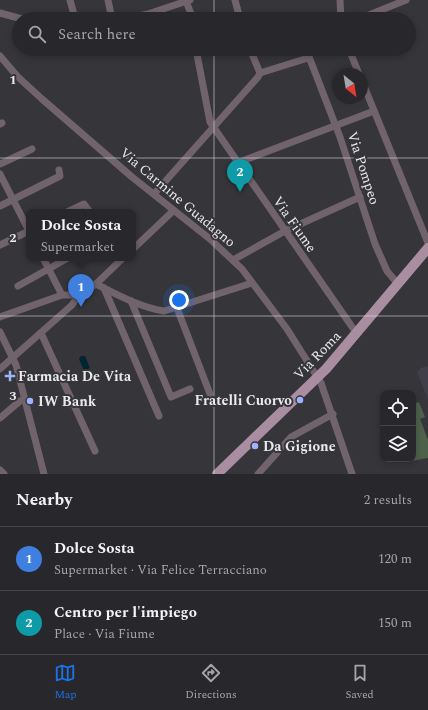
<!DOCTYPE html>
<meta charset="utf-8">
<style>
:root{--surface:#28282c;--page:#303034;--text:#f1f3f6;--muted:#a5a6a9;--line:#444448;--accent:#1a73e8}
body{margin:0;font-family:Spectral,serif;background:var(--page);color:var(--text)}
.controls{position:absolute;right:12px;bottom:12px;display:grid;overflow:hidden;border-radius:8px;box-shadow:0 2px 6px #0003}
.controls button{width:36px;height:36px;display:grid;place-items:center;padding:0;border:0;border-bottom:1px solid var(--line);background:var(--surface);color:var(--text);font:20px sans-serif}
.compass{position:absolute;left:332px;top:68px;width:36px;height:36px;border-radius:50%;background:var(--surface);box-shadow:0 2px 6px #0003;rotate:150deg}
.you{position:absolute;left:179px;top:300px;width:14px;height:14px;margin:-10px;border:3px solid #fff;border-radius:50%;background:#1a73e8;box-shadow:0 0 0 6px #1a73e833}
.badge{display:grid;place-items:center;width:26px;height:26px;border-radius:50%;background:var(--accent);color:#fff;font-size:13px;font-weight:700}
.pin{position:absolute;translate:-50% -33px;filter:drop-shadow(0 1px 2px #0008)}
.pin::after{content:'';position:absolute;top:21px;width:14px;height:12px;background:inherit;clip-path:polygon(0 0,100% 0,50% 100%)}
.popup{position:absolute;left:26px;top:209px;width:110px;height:52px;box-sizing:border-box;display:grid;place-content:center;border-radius:8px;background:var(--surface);filter:drop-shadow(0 1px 3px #0005);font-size:13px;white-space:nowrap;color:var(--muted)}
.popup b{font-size:15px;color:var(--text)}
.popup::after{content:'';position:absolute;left:50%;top:100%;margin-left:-8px;border:8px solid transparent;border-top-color:var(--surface)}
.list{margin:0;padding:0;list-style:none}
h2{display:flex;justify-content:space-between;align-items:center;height:52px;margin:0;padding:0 16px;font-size:17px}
h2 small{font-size:13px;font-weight:400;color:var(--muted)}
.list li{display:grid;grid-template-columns:26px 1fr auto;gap:12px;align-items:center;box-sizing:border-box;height:64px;padding:0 16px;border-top:1px solid var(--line)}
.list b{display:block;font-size:15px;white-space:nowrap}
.list p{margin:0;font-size:13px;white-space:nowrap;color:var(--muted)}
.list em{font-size:13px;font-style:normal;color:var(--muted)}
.icon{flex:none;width:22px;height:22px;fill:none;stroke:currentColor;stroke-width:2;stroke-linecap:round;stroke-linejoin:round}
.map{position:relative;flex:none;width:428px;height:474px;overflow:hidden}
.search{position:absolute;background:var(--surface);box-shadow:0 2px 6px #0003;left:12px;right:12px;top:12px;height:44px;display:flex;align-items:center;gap:10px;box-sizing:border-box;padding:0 14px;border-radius:22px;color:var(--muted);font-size:15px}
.sheet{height:180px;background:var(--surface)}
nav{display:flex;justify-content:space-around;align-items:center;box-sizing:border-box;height:56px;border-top:1px solid var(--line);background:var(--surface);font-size:11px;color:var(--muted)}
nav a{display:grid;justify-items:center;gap:2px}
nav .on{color:var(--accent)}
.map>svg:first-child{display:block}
.built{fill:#403f4a}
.green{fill:#4d614b}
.water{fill:#002533}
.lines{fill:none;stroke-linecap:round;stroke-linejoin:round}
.street{stroke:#71636c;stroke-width:7}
.primary{stroke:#a98ea1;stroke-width:10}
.grid{fill:none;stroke:#eaeaed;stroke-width:1;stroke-opacity:0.55}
.poi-dot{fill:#9db4fd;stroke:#36353a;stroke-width:1.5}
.labels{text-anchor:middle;stroke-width:4;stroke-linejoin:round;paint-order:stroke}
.street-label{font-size:14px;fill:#eaeaed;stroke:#36353a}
.poi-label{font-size:14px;font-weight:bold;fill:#eaeaed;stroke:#36353a;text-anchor:start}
.grid-label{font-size:13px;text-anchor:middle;font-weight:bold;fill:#eaeaed;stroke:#36353a;stroke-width:4;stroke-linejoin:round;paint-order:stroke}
</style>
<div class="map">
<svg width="428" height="474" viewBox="0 0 428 474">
<rect width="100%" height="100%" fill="#36353a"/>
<polygon class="built" points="428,366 428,400 417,372 421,368"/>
<polygon class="green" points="419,402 425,417 420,419 428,440 428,458 411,461 410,459 413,459 413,404"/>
<polygon class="water" points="81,356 85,356 90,368 84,371 79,359"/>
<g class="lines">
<g class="street">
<polyline points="70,0 75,18"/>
<polyline points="108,0 112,19"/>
<polyline points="235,0 240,19"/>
<polyline points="340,0 341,19"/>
<polyline points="186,1 193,19"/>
<polyline points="0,13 22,19"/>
<polyline points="23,19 129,18 148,14 190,0"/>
<polyline points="359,19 406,0"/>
<polyline points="196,49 210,122 357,334"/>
<polyline points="306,49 340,137 375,244 387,271 398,284"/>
<polyline points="349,49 359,74"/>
<polyline points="0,56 18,77 42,99 132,177 210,239 242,269 287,329 321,383 352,474"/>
<polyline points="260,73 308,58"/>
<polyline points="362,81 428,243"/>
<polyline points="0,124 2,123"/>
<polyline points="237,163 374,111"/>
<polyline points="0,164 32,149"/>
<polyline points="0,174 29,231"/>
<polyline points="154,194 258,77 260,73 250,49"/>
<polyline points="0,206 60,176 59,170"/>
<polyline points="67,212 84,204 90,212"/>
<polyline points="0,245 29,231"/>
<polyline points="133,249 173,211"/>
<polyline points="43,258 62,295"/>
<polyline points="233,260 285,231 360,197"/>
<path d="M96,284C118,295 139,307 164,311L252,283"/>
<polyline points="18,286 68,258"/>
<polyline points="104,288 159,416"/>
<polyline points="131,301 171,397 190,389"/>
<polyline points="177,308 210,394"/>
<polyline points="0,317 62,295 79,295"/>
<polyline points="0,332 16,365 44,474"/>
<polyline points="41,333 95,451"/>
<polyline points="0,369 72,305 79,295 96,284 123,258"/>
<polyline points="0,418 20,401 25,400"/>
<polyline points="0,470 4,474"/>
<polyline points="258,474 291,437 333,414"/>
</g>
<polyline class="primary" points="217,474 326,369 428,248"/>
</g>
<path class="grid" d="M214,0V19M214,49V474M0,158H428M0,316H428"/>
<g class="poi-dot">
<path d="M8 370h4v4h4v4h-4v4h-4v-4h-4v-4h4z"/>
<circle cx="300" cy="400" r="4"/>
<circle cx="30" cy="401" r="4"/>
<circle cx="255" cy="446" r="4"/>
</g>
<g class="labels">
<g class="street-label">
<text transform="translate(364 168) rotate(72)" y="5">Via Pompeo</text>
<text transform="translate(178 197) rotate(40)" y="5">Via Carmine Guadagno</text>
<text transform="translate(295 224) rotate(55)" y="5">Via Fiume</text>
<text transform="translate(317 355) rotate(-46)" y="5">Via Roma</text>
</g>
<g class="poi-label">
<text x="18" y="381">Farmacia De Vita</text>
<text x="292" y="405" text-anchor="end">Fratelli Cuorvo</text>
<text x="38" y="406">IW Bank</text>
<text x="263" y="451">Da Gigione</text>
</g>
</g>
<g class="grid-label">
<text x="13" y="84">1</text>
<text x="13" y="242">2</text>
<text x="13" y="400">3</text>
</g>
</svg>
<div class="controls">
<button><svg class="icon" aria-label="locate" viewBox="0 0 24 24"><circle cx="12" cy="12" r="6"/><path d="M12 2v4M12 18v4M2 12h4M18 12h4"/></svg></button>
<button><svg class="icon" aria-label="layers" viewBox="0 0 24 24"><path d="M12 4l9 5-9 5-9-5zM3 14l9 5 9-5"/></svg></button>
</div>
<svg class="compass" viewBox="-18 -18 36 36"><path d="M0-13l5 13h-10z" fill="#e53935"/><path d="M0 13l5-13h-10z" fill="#a5a6a9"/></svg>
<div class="you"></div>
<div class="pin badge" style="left:81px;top:307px;background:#3f7fe0">1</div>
<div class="popup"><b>Dolce Sosta</b>Supermarket</div>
<div class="pin badge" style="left:240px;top:192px;background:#0f9aa8">2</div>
<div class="search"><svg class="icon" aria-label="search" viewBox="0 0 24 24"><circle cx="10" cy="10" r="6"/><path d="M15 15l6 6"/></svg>Search here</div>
</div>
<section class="sheet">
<h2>Nearby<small>2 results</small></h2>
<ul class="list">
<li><span class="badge" style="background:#3f7fe0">1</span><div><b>Dolce Sosta</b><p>Supermarket · Via Felice Terracciano</p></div><em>120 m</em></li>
<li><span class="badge" style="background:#0f9aa8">2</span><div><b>Centro per l'impiego</b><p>Place · Via Fiume</p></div><em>150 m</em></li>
</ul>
</section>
<nav>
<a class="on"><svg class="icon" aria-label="map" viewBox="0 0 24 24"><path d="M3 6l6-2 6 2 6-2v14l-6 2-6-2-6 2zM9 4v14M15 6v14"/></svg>Map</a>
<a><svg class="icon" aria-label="directions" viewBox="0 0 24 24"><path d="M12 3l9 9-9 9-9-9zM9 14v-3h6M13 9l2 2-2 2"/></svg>Directions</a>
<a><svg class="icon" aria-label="saved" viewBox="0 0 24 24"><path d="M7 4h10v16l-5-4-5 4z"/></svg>Saved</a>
</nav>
